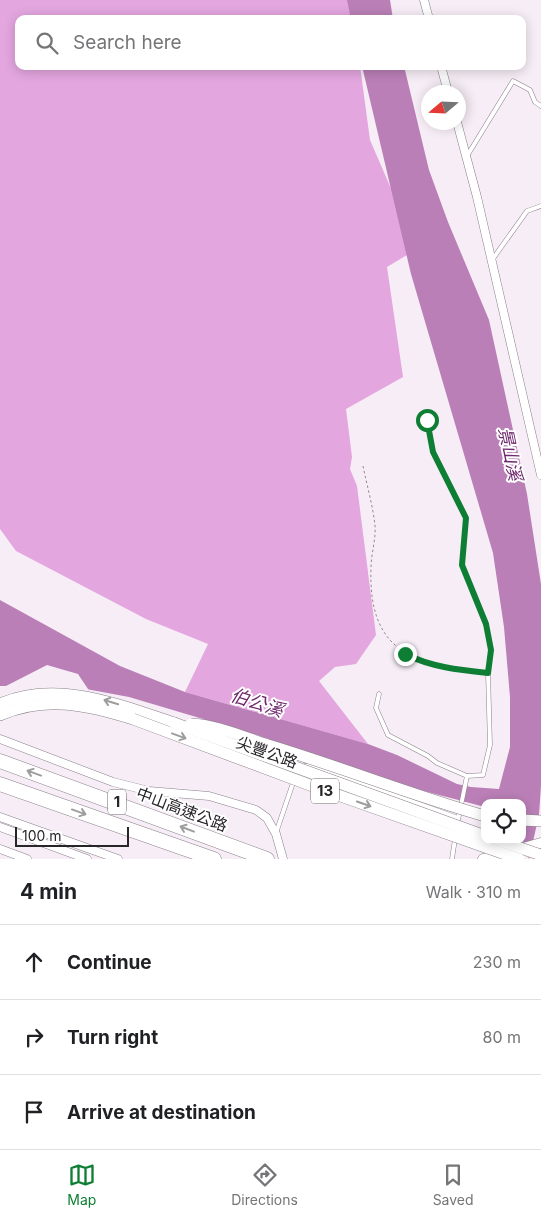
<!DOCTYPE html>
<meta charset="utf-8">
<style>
:root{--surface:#fff;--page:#f6f6f6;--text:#202124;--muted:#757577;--line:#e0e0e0;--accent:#0e7e34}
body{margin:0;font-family:Inter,"Noto Sans TC",sans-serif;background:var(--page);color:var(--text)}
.controls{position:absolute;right:15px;bottom:15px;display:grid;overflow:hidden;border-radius:10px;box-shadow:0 2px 12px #0003}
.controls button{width:45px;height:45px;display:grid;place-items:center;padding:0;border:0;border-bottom:1px solid var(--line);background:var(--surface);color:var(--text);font:25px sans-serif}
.compass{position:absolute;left:421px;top:85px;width:45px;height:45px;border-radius:50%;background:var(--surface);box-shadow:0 2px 12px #0003;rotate:251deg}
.scale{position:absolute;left:15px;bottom:12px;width:114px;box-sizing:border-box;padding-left:5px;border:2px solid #282528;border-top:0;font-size:14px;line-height:18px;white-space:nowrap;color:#282528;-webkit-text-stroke:4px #fff;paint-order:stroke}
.stop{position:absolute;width:15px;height:15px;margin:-11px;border:4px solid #0e7e34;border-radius:50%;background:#fff}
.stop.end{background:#0e7e34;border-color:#fff;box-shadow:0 1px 5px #0008}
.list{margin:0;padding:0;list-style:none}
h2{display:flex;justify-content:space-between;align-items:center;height:65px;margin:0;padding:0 20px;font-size:21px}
h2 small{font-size:16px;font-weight:400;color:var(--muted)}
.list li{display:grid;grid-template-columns:32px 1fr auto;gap:15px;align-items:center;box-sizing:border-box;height:75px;padding:0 20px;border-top:1px solid var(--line)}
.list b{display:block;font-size:19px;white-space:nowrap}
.list em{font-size:16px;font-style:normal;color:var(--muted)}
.icon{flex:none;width:28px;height:28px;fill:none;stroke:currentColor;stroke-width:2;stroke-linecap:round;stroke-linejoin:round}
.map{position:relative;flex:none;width:541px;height:859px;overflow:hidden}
.search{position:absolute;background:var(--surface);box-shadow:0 2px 12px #0003;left:15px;right:15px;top:15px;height:55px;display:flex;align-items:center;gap:12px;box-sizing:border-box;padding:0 18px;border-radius:10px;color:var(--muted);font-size:19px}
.sheet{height:290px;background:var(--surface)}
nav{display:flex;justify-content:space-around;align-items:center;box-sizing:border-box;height:70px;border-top:1px solid var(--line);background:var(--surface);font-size:14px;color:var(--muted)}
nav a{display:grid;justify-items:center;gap:2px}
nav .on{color:var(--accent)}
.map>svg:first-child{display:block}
.forest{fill:#e3a6df}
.water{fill:#ba7fb7}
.pier{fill:#f7edf6}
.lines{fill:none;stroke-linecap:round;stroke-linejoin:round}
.lane-casing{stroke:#898189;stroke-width:5}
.street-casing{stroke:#898189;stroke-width:9}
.secondary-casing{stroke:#898189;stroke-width:11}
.primary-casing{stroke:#898189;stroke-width:12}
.highway-casing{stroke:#898189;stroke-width:15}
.path{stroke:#90898f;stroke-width:1;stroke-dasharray:2.5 2.5;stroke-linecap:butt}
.lane{stroke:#fff;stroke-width:4}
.street{stroke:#fff;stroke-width:8}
.secondary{stroke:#fff;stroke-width:10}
.primary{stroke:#fff;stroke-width:11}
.highway{stroke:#fff;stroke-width:14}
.primary-bridge-casing{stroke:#898189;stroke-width:12;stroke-linecap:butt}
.primary-bridge{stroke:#fff;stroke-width:11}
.oneway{stroke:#9e9d9e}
.route{stroke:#0e7e34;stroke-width:6}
.labels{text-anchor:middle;stroke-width:4;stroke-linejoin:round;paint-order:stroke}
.shield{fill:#fff;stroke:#686668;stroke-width:1}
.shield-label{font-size:15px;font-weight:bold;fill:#282528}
.street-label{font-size:16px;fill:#282528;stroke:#fff}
.water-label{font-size:18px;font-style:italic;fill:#6f286d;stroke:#fff}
</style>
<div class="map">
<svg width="541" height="859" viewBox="0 0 541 859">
<rect width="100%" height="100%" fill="#f7edf6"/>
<polygon class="forest" points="0,0 351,0 353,19 19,19 19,66 360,66 370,140 415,244 407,255 387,267 403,377 346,409 352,457 350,469 357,486 376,635 356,664 335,667 319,681 368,744 185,692 208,644 146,619 16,551 0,529"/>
<g class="water">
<polygon points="347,0 390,0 393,19 351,19"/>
<polygon points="362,66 404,66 429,170 448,222 489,320 527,494 541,584 541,786 539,815 529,859 522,840 522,803 485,803 485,807 378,779 254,734 94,698 78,674 47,665 6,686 0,686 0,600 120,666 185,692 368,744 397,755 457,784 471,787 499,789 510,747 510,697 504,627 493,553 411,274"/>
</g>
<polygon class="pier" points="86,689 129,697 203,719 239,733 206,730 93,700"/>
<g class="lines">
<g class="lane-casing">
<g id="lane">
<polyline points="467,156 513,81 530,90 535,102 541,106"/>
<polyline points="492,260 527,211 541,206"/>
<polyline points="379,694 376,708 388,735 428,756 437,763 467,776"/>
<polyline points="305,766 312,765 458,818"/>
<polyline points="458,820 467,776 483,775 490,745 488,673"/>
<polyline points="276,833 297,771 299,769"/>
<polyline points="452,859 455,839"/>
</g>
</g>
<g class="street-casing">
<g id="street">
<polyline points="424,0 429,19"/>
<polyline points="441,66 448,92"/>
<polyline points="457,122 477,197 541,475"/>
<polyline points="0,739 113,782 149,791 209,796 256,810 267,818 276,834 283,859"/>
<polyline points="0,817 118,859"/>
<polyline points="0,827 87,859"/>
<polyline points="0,849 27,859"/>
</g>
</g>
<g class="secondary-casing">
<polyline id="secondary" points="483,859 541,843"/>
</g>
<g class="primary-casing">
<g id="primary">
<path d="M0,704C57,679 119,705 174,723"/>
<path d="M0,715C46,695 88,705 133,719"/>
<polyline points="522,820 541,821"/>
</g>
</g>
<g class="highway-casing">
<g id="highway">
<polyline points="0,761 267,859"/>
<polyline points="0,784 214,859"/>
</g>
</g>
<g class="path">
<polyline points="427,420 433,452 467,518 462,565 486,624 491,650 489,666"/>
<path d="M363,466C367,486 373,506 375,526C376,540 371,554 371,568C368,650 411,665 483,673"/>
</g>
<use href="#lane" class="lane"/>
<use href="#street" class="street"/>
<use href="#secondary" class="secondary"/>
<use href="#primary" class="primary"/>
<use href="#highway" class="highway"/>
<g class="primary-bridge-casing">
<g id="primary-bridge">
<polyline points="133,719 315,787 519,859"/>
<polyline points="174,723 485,836"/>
<path d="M191,724C216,725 243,737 268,745C341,767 411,795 485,816"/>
<polyline points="497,840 541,855"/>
</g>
</g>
<use href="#primary-bridge" class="primary-bridge"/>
</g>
<defs><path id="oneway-shaft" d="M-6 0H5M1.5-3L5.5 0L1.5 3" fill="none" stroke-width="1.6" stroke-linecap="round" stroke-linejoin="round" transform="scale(1.25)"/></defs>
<g class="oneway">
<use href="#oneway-shaft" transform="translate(111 702) rotate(-163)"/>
<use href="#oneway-shaft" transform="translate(179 736) rotate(20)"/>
<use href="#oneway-shaft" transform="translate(34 773) rotate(-160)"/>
<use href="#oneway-shaft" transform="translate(364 804) rotate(19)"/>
<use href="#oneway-shaft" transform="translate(79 812) rotate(20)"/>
<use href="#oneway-shaft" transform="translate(187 829) rotate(-159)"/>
</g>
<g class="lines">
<path class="route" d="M405,654C431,667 459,670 488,673L491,650L486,624L462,565L466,518L433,452L427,420"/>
</g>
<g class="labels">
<g class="shield">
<rect x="311" y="778.5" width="28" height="25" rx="4"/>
<rect x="108" y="789.5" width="18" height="25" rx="4"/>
</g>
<g class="shield-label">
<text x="325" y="796">13</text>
<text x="117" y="807">1</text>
</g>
<g class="street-label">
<text transform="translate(267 752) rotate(20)" y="6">尖豐公路</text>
<text transform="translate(182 809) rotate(21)" y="6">中山高速公路</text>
</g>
<g class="water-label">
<text transform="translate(510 454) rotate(78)" y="6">景山溪</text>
<text transform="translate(257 703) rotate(18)" y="6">伯公溪</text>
</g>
</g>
</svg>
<div class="controls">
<button><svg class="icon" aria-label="locate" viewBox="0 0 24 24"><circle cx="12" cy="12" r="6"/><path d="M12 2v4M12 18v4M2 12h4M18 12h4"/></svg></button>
</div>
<svg class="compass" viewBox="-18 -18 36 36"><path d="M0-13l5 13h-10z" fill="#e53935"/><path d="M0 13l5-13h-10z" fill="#757577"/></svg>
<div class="scale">100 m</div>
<div class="stop" style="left:427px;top:420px"></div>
<div class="stop end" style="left:405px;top:654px"></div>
<div class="search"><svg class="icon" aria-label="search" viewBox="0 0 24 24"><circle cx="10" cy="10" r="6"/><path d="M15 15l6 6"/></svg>Search here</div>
</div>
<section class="sheet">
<h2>4 min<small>Walk · 310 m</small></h2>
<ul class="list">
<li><svg class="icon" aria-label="ahead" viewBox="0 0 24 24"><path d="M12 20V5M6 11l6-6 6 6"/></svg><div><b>Continue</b></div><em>230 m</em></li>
<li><svg class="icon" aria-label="right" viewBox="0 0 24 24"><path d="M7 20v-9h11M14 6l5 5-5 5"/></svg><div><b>Turn right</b></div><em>80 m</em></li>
<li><svg class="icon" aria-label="arrive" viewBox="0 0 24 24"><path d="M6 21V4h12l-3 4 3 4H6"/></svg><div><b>Arrive at destination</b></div></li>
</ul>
</section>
<nav>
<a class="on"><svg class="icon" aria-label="map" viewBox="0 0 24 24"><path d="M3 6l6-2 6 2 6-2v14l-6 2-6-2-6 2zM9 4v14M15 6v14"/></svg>Map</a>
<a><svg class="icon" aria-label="directions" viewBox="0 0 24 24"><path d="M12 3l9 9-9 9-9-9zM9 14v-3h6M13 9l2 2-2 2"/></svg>Directions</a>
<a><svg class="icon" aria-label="saved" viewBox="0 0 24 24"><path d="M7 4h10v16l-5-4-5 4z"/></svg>Saved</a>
</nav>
